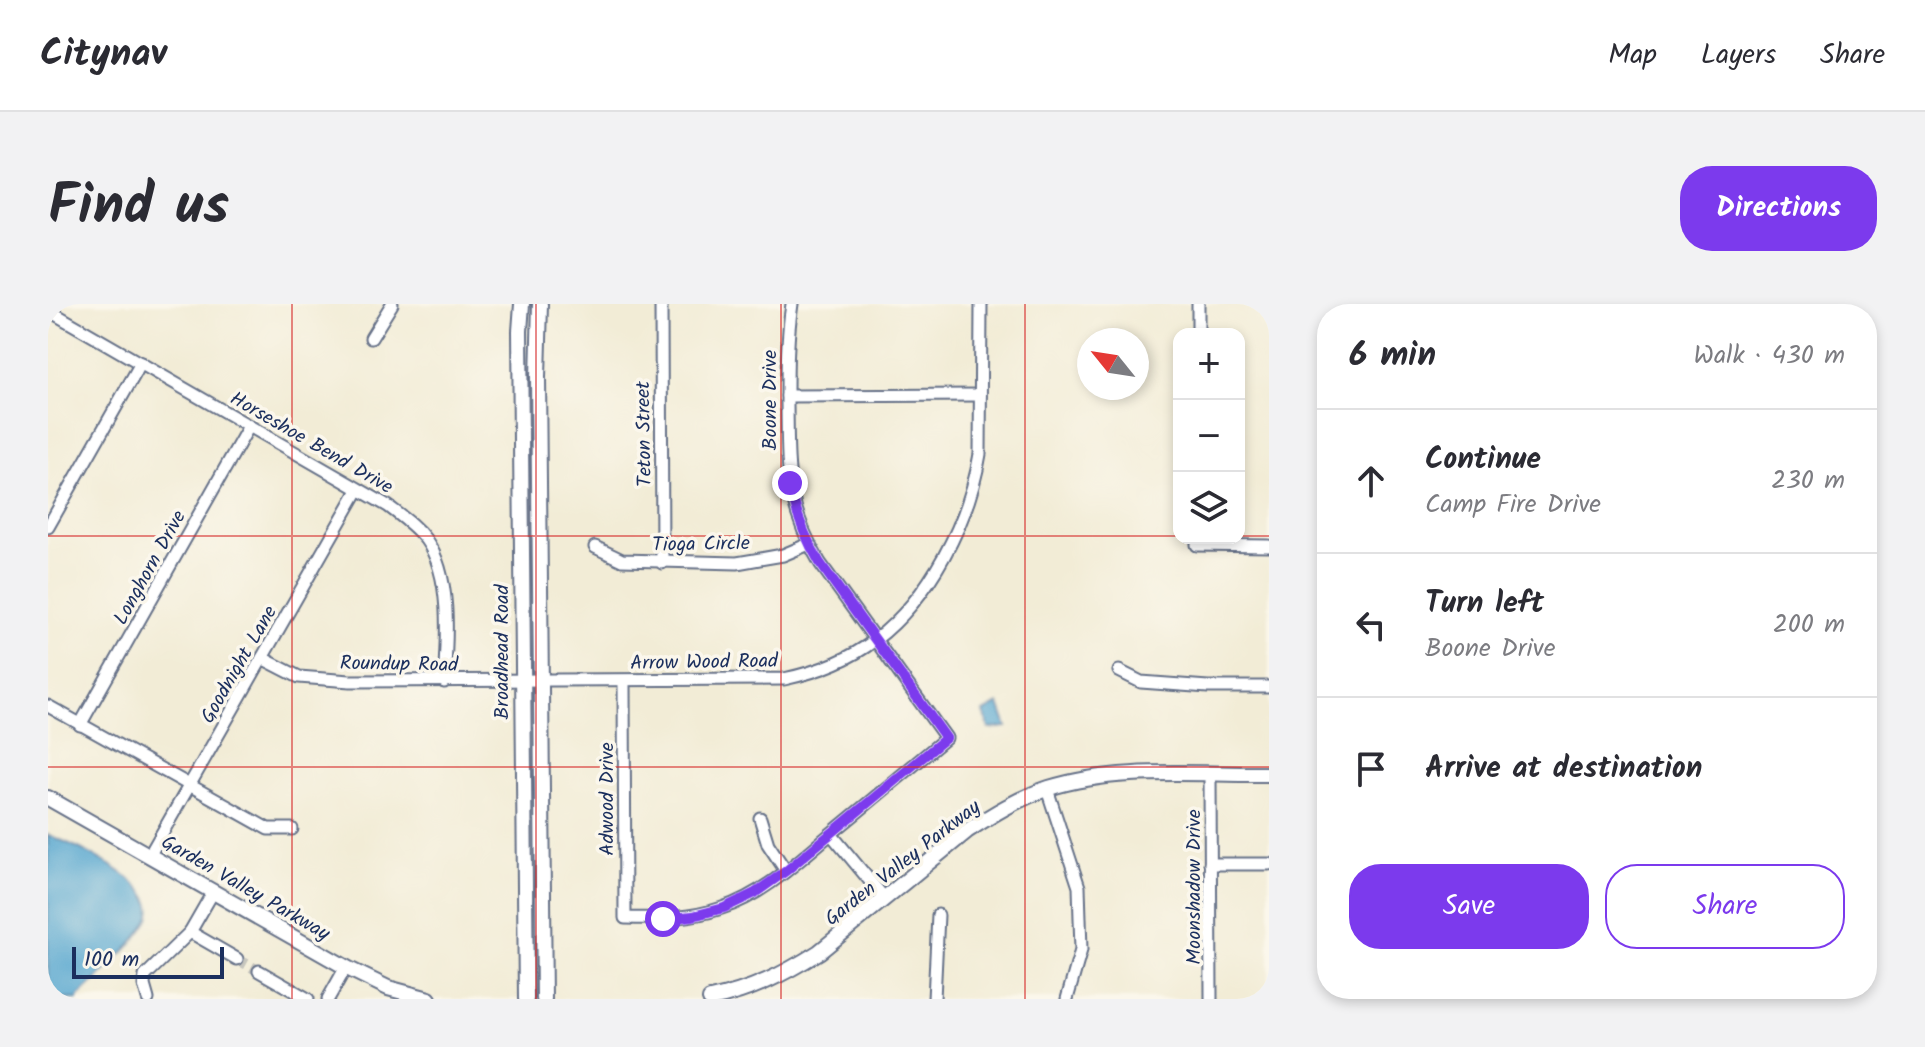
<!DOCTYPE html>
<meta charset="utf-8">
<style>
:root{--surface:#fff;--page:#f2f2f3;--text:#2b2b33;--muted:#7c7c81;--line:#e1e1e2;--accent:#7c3aed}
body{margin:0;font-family:Kalam,sans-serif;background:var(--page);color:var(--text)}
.controls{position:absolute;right:24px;top:24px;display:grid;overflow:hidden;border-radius:16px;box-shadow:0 4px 12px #0003}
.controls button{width:72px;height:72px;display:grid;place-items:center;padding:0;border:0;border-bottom:2px solid var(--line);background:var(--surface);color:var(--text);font:40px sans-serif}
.compass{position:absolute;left:1029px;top:24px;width:72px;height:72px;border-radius:50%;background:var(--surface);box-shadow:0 4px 12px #0003;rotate:300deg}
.scale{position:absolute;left:24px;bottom:20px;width:152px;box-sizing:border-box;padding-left:8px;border:4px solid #1b2f5e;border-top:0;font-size:22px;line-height:28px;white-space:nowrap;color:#1b2f5e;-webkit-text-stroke:6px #fbf7ec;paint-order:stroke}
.stop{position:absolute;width:24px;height:24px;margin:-18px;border:6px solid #7c3aed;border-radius:50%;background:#fff}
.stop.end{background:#7c3aed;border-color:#fff;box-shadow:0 2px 8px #0008}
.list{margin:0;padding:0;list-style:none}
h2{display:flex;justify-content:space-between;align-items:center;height:104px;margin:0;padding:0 32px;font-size:34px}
h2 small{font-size:26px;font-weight:400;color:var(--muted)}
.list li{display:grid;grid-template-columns:52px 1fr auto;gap:24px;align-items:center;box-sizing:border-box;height:144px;padding:0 32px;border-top:2px solid var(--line)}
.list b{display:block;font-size:30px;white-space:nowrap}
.list p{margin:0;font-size:26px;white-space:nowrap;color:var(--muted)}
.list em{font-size:26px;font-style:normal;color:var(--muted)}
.actions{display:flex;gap:16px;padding:24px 32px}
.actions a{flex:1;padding:18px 0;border:2px solid var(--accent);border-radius:32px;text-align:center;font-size:28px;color:var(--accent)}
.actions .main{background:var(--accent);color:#fff}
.icon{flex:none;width:44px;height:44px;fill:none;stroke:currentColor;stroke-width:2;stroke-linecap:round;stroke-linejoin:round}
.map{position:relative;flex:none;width:1221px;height:695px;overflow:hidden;border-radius:32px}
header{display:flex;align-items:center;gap:48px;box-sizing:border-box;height:112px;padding:0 40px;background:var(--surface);border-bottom:2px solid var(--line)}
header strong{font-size:38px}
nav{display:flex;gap:44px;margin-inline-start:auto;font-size:28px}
.intro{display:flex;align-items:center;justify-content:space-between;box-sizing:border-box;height:192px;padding:0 48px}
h1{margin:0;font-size:56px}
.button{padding:20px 36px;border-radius:32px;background:var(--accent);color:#fff;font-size:28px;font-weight:700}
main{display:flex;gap:48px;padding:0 48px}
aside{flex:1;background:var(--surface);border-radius:32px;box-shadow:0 4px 12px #0003}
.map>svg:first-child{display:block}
.water{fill:#54a6cf;stroke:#386a96;stroke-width:2}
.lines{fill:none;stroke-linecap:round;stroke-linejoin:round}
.minor-tunnel{stroke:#c7c6be;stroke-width:11;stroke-dasharray:11 5.5;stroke-linecap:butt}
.minor-casing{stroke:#667188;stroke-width:15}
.tertiary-casing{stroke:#667188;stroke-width:18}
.minor{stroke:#fff;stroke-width:11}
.tertiary{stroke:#fff;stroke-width:14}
.route{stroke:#7c3aed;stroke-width:10}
.grid{fill:none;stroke:#d62828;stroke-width:2;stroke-opacity:0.55}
.labels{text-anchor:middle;stroke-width:7;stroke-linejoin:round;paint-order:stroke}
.street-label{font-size:20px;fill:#1b2f5e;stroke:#fbf7ec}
</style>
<header>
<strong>Citynav</strong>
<nav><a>Map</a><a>Layers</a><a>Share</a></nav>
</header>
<div class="intro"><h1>Find us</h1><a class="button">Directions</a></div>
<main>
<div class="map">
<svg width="1221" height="695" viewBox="0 0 1221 695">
<rect width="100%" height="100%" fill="#fbf7ec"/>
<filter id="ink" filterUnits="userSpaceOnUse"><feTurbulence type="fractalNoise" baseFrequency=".0125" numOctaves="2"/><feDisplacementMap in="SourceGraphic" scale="16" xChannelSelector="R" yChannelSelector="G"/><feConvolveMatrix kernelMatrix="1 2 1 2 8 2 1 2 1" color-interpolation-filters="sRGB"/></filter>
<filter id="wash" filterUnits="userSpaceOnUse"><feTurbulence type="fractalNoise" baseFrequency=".006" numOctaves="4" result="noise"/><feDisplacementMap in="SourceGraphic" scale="32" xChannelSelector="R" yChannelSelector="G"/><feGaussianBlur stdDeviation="1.8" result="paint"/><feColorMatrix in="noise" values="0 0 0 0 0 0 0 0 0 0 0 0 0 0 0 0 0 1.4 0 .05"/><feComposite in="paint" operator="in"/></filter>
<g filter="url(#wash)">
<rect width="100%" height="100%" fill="#f2ecd6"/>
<g class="water">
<polygon points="951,400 959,423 941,425 936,408"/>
<path d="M0,531C24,540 111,578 102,611C96,633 46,676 29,695H0Z"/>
</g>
</g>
<g filter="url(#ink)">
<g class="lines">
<polyline class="minor-tunnel" points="189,655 211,667"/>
<g class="minor-casing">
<g id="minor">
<polyline points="613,0 614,259"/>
<path d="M0,6L340,202C353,212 368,222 378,236C404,272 399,335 396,378"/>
<polyline points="1150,30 1150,0"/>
<polyline points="323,34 344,0"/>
<polyline points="739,92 932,91"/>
<polyline points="0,223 93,59"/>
<polyline points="1149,234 1149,241 1221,242"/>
<polyline points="547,243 574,256 689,259 735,251 761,240"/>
<path d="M214,354L251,373L302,377L736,375C769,368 800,357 827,336C882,294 921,217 932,150L933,0"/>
<polyline points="1071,367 1093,378 1160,383 1221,383"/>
<path d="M576,377L577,614C610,615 642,615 674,604C717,590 751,556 785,528C823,497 861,465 898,434L772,259C737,200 740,164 739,99C739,65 739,33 744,0"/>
<polyline points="0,402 220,525 244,525"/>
<polyline points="32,421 201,122"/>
<polyline points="1162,471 1163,695"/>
<polyline points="999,485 1031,583 1033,646 1019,695"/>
<polyline points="712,514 720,540 738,567"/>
<polyline points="783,530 837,595"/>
<polyline points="101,552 310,186"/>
<polyline points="1162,560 1221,560"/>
<polyline points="165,588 142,628 189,655"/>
<polyline points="211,667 260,695"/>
<polyline points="100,695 96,681 97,672 142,628"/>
<polyline points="280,695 298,663"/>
<polyline points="886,695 890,611"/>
</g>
</g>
<g class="tertiary-casing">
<g id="tertiary">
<polyline points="474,0 472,27 478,695"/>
<polyline points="492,0 490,73 496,695"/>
<polyline points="0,494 301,665 340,684 381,695"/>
<path d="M662,695C703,687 736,670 771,648L919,527C945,510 971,494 1001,484C1070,462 1149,471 1221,470"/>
</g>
</g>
<use href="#minor" class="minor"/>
<use href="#tertiary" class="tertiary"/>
</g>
</g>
<g class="lines" filter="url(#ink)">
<path class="route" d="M615,615L645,612L676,604L707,589L738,567L898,434L772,259C757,234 747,209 742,179"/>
</g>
<path class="grid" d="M244,0V695M488,0V695M733,0V695M977,0V695M0,232H1131M1191,232H1221M0,463H1221"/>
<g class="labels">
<g class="street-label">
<text transform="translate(721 96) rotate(-90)" y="7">Boone Drive</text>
<text transform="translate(595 130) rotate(-91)" y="7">Teton Street</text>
<text transform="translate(264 138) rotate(30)" y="7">Horseshoe Bend Drive</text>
<text transform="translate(653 239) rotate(-1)" y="7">Tioga Circle</text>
<text transform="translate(101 263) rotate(-61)" y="7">Longhorn Drive</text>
<text transform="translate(453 348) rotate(-90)" y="7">Broadhead Road</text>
<text transform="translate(656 357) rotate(-1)" y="7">Arrow Wood Road</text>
<text transform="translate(351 359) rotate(1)" y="7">Roundup Road</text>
<text transform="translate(190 360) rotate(-60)" y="7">Goodnight Lane</text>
<text transform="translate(558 495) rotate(-90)" y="7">Adwood Drive</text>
<text transform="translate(854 558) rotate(-38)" y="7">Garden Valley Parkway</text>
<text transform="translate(198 583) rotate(30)" y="7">Garden Valley Parkway</text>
<text transform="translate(1145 583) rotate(-90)" y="7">Moonshadow Drive</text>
</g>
</g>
</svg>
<div class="controls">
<button>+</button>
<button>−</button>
<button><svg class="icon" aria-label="layers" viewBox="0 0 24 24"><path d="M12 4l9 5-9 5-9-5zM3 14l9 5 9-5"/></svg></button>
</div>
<svg class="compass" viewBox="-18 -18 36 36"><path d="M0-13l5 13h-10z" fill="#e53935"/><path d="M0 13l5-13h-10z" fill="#7c7c81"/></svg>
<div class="scale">100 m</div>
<div class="stop" style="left:615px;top:615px"></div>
<div class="stop end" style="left:742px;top:179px"></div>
</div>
<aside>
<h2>6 min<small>Walk · 430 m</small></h2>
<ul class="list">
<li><svg class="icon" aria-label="ahead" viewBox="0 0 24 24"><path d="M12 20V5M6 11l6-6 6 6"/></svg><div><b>Continue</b><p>Camp Fire Drive</p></div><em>230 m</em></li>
<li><svg class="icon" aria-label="left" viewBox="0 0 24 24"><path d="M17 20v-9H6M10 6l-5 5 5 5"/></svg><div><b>Turn left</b><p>Boone Drive</p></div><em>200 m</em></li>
<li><svg class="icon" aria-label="arrive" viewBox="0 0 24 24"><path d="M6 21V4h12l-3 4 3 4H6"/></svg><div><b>Arrive at destination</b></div></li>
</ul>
<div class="actions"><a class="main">Save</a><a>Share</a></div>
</aside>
</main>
